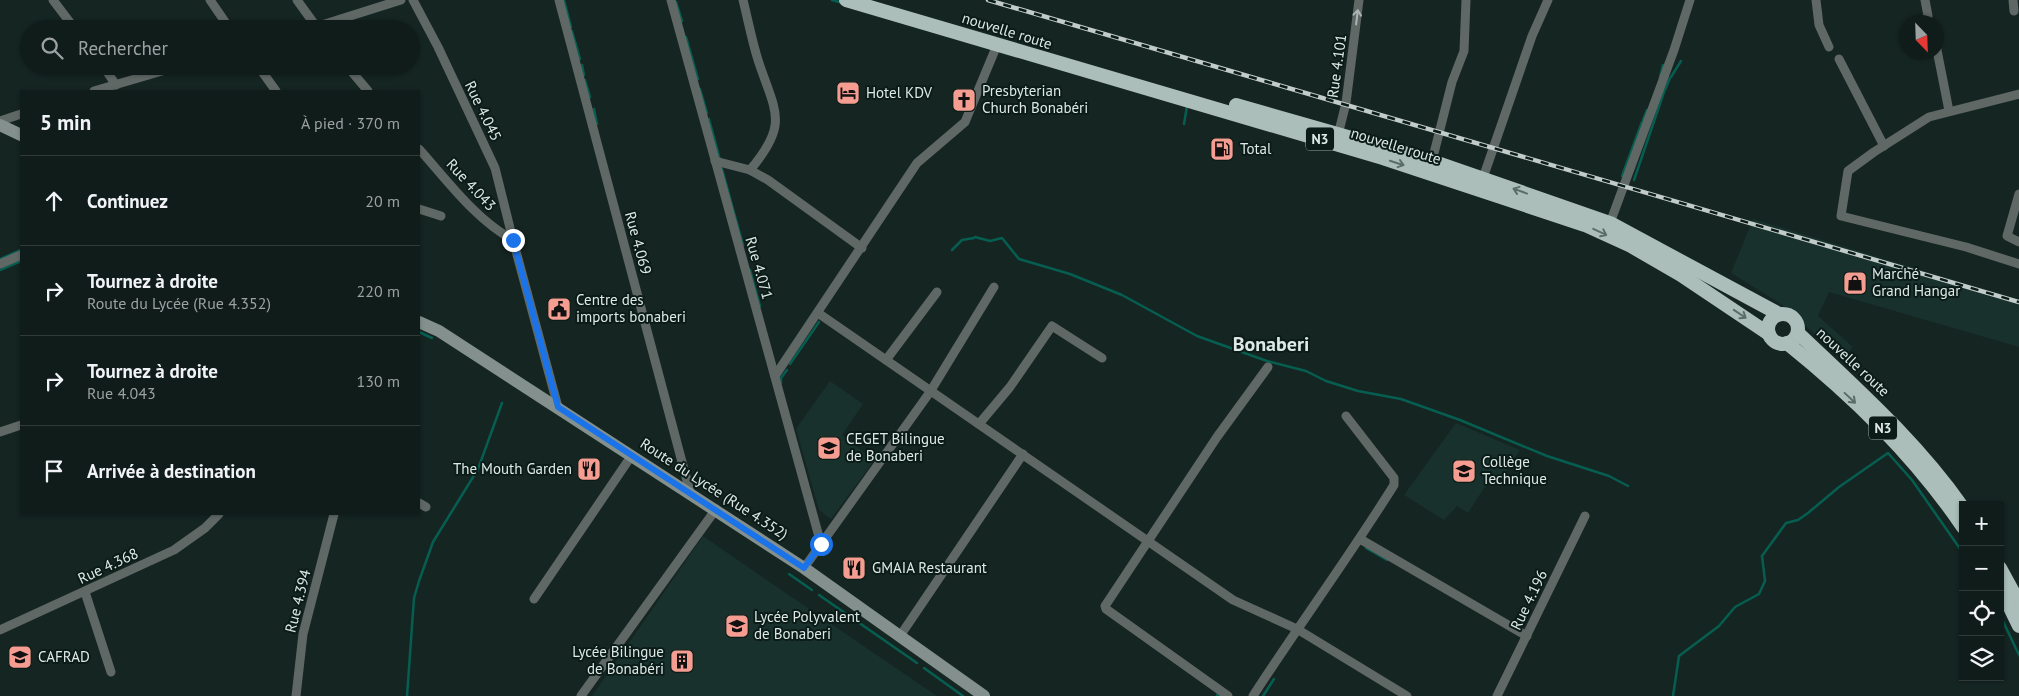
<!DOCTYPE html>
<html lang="fr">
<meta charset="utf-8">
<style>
:root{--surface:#101c1a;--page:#1e2927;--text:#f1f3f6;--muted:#9ca1a2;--line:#303a39}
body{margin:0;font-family:"PT Sans",sans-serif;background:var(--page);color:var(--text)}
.controls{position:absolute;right:15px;bottom:15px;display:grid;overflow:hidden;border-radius:0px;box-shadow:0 1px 4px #0004}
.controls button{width:45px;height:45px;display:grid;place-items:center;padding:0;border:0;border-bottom:1px solid var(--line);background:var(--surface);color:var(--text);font:25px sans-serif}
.compass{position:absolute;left:1899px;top:15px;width:45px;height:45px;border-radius:50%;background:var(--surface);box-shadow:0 1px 4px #0004;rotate:157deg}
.stop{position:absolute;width:15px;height:15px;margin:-11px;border:4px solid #1a73e8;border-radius:50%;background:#fff}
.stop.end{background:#1a73e8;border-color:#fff;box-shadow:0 1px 5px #0008}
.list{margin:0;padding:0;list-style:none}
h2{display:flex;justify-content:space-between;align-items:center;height:65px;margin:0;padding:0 20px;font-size:21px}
h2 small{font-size:16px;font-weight:400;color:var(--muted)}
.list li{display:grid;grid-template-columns:32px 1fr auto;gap:15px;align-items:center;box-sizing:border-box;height:90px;padding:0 20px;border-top:1px solid var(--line)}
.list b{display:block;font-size:19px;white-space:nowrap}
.list p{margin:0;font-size:16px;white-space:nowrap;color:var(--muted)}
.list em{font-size:16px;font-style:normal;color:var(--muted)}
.icon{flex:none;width:28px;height:28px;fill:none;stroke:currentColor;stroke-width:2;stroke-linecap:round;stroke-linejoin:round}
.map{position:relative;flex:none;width:2019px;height:696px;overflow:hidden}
.search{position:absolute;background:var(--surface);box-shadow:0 1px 4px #0004;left:20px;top:20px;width:400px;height:55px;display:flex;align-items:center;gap:12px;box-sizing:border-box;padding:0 18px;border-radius:28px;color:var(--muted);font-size:19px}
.panel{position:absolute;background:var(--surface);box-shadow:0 1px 4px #0004;left:20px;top:90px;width:400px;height:425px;border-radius:0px}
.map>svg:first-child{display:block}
.built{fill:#18312c}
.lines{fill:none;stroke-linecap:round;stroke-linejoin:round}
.stream{stroke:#065e51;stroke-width:2.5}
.minor{stroke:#606866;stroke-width:9}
.secondary{stroke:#83908d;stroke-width:12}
.trunk{stroke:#abbeb9;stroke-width:14}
.rail-casing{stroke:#c1ccc9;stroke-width:4.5}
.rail{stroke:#0b1c18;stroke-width:2.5;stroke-dasharray:8;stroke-linecap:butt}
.oneway{stroke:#acb5b3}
.oneway2{stroke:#5b6d68}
.route{stroke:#1a73e8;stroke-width:6}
.labels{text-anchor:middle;stroke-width:4;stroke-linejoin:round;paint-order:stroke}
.shield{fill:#0b1c18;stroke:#9faca8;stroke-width:1}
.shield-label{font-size:14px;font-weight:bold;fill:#dee9e6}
.street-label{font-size:15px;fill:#dee9e6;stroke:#0b1c18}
.poi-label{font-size:15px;fill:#dee9e6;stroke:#0b1c18;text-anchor:start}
.district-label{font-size:20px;font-weight:bold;fill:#dee9e6;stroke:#0b1c18}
</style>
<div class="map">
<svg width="2019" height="696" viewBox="0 0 2019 696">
<rect width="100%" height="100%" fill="#152522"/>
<g class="built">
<polygon points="1753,219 2019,300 2019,347 1829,292 1818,316 1853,347 1843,359 1781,304 1731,273"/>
<polygon points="830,381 863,404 842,435 874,461 831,519 819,510 796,429"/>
<polygon points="1456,423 1520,450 1502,477 1484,488 1468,513 1457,506 1444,520 1404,495"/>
<polygon points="703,536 761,576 937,696 592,696"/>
</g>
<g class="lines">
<g class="stream">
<polyline points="564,0 571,27"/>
<polyline points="832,0 843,3"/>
<polyline points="676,2 682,21"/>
<polyline points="572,31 580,59"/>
<polyline points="686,37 698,79"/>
<polyline points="582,65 584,75"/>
<polyline points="1660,77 1663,65"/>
<polyline points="1671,77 1681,61"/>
<polyline points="585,80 590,97"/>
<polyline points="700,89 707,113"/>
<polyline points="1665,90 1670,78"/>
<polyline points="594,109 597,124"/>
<polyline points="709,119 720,160"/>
<polyline points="1643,120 1647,110"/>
<polyline points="1184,124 1187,106"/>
<polyline points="722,169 743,245"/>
<polyline points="1622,176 1642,122"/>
<polyline points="1634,180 1664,92"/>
<polyline points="975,237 990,241 1002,238 1019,259 1070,274 1122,295 1197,336 1267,361 1306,371 1326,381 1358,391 1401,399 1460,420 1547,456 1609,476 1628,486"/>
<polyline points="952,250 962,240 974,238"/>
<polyline points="0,259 21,250"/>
<polyline points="0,270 21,261"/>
<polyline points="750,270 760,306"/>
<polyline points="419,332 432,338"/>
<polyline points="790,364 819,322"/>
<polyline points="781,383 781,378 787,370"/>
<polyline points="1366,548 1387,560"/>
<polyline points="1762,556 1786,523 1798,520 1808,513 1839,487 1888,453 1912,480 1963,553"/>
<polyline points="789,574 812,590"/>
<polyline points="819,595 917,663"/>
<polyline points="2000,615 2019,655"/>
<polyline points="924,668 963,696"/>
<polyline points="1217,695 1219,696"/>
<polyline points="407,696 414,598 419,581 433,542 478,469 502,403"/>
<polyline points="1263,696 1274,679"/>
<polyline points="1673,696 1679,656 1719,626 1735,607 1759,594 1765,581 1762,556"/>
</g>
<g class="minor">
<polyline points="53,0 75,29"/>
<polyline points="210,0 230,29"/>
<polyline points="297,0 318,29"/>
<polyline points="413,0 438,47 495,168 513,240"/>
<polyline points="559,0 690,492"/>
<polyline points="671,0 821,544"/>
<path d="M743,0C748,20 752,41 758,60C775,112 790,123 750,170"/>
<polyline points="1816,0 1819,25 1829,47"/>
<polyline points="1925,0 1928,16"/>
<polyline points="2013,0 2014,11"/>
<polyline points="309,29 401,0"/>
<polyline points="1936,45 1949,111"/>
<polyline points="1839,59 1884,146"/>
<polyline points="103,66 116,85"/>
<polyline points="258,66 276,91"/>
<polyline points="347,66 368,91"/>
<polyline points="94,91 179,66"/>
<polyline points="2019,94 1929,117 1874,152 1848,171 1841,216 1966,247 2019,264"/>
<polyline points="0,121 21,114"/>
<polyline points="1338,135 1346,103 1359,0"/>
<path d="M419,149C447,180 475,219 513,240L558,407"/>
<polyline points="715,161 750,170 768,180 862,248"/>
<polyline points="1432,161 1452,82 1464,51 1466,0"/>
<polyline points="1483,178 1532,36 1548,0"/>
<polyline points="2019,194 2007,236 2019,242"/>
<polyline points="419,209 441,216"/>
<polyline points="1610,223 1674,50 1690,0"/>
<polyline points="0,264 21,255"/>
<polyline points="818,313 1233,600 1297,629 1407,696"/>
<polyline points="886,360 937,292"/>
<polyline points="775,376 917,163 965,122 997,45"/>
<polyline points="979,424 1010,387 1052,326 1102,358"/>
<polyline points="0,432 21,425"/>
<polyline points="419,503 426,507"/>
<polyline points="1360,539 1527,636"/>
<polyline points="804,568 930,392 994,287"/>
<polyline points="85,592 111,672"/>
<polyline points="534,599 632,455"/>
<polyline points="0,630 174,550 205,528 219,514"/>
<polyline points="900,636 1023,454"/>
<polyline points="296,696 303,634 334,514"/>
<polyline points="581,696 716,509"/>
<polyline points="1228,696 1106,609 1105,606 1217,437 1268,367"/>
<path d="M1253,696C1299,625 1349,557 1394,485V478L1346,416"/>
<polyline points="1497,696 1585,516"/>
</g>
<g class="secondary">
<polyline points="0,125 21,135"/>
<polyline points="419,322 439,331 804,568 984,696"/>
</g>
<g class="trunk">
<polyline points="846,0 1383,158 1585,225 1631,246 1681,275 1769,334"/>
<polyline points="1236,105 1432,161 1610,223 1779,314"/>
<circle cx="1783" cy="329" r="15"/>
<path d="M1798,333C1857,389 1916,441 1963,508"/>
<path d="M1787,343C1854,397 1914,455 1963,527"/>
<polyline points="2000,568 2019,603"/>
<polyline points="2000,587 2019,626"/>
</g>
<g class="rail-casing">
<polyline id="rail" points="988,0 2019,302"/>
</g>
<use href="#rail" class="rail"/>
</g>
<defs><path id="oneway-shaft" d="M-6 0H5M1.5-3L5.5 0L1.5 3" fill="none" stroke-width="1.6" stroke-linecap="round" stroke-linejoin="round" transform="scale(1.25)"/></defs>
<use class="oneway" href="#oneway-shaft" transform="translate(1357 17) rotate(-83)"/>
<g class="oneway2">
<use href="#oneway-shaft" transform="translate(1397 163) rotate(18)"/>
<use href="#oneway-shaft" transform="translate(1520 191) rotate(-160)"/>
<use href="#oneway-shaft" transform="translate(1600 232) rotate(25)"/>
<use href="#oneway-shaft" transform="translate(1740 314) rotate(34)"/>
<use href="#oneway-shaft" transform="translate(1850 398) rotate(43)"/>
</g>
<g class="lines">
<polyline class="route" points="513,240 558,407 804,568 821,544"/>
</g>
<defs>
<g id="hotel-square" transform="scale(1.25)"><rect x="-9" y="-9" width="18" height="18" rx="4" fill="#f59d90" stroke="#0b1c18"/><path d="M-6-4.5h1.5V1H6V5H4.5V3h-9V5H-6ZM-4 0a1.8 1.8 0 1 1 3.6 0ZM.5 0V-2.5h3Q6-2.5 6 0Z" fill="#111"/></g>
<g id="church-square" transform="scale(1.25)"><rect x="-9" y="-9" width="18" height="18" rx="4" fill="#f59d90" stroke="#0b1c18"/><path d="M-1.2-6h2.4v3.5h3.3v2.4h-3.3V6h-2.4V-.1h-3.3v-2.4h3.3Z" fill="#111"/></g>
<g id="fuel-square" transform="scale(1.25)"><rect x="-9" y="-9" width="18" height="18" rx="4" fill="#f59d90" stroke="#0b1c18"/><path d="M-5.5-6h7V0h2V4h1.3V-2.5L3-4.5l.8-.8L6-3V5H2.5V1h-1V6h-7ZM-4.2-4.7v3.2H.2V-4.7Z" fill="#111"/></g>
<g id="shop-square" transform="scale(1.25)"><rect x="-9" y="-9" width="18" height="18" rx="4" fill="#f59d90" stroke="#0b1c18"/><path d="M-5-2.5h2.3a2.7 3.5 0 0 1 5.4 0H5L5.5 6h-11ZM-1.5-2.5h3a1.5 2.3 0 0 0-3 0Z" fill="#111"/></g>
<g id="civic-square" transform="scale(1.25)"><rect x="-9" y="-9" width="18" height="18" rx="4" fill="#f59d90" stroke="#0b1c18"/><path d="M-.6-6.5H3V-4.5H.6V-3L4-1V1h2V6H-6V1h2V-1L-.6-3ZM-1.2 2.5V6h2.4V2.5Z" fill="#111"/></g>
<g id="school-square" transform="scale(1.25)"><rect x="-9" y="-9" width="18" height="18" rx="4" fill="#f59d90" stroke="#0b1c18"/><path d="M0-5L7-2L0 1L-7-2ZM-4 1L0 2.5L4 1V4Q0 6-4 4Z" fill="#111"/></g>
<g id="restaurant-square" transform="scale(1.25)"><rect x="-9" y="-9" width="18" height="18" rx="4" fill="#f59d90" stroke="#0b1c18"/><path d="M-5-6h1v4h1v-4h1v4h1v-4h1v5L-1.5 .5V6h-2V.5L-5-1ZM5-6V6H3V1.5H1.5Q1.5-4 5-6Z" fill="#111"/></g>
<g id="building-square" transform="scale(1.25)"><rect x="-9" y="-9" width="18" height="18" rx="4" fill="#f59d90" stroke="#0b1c18"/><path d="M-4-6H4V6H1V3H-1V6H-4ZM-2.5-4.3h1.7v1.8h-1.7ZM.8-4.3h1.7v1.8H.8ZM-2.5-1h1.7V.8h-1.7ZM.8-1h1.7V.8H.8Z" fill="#111"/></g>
</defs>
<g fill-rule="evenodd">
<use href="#hotel-square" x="848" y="93"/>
<use href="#church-square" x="964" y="100"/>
<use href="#fuel-square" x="1222" y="149"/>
<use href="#shop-square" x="1855" y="283"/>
<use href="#civic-square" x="559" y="309"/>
<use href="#school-square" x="829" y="448"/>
<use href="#restaurant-square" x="589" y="469"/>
<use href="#school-square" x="1464" y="471"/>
<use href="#restaurant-square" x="854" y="568"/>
<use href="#school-square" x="737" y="626"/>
<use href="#school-square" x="20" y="657"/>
<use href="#building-square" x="682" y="661"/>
</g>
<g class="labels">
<g class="shield">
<rect x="1306" y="127.5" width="28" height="23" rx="4"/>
<rect x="1869" y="416.5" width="28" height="23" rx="4"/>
</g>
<g class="shield-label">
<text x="1320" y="144">N3</text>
<text x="1883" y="433">N3</text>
</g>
<g class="street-label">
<text transform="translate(1007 31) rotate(17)" y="5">nouvelle route</text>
<text transform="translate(1337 66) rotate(-82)" y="5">Rue 4.101</text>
<text transform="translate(483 111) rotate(64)" y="5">Rue 4.045</text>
<text transform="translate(1396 146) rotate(17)" y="5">nouvelle route</text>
<text transform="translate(471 185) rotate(47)" y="5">Rue 4.043</text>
<text transform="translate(638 243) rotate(75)" y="5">Rue 4.069</text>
<text transform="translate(759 268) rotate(74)" y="5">Rue 4.071</text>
<text transform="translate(1853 362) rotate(43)" y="5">nouvelle route</text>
<text transform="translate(714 489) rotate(33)" y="5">Route du Lycée (Rue 4.352)</text>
<text transform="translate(108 566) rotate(-25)" y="5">Rue 4.368</text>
<text transform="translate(1529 600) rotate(-64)" y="5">Rue 4.196</text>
<text transform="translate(298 601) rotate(-76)" y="5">Rue 4.394</text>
</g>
<g class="poi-label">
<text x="982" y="96">Presbyterian<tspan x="982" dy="17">Church Bonabéri</tspan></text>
<text x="866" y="98">Hotel KDV</text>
<text x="1240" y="154">Total</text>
<text x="1872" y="279">Marché<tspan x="1872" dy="17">Grand Hangar</tspan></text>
<text x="576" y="305">Centre des<tspan x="576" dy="17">imports bonaberi</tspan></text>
<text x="846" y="444">CEGET Bilingue<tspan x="846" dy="17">de Bonaberi</tspan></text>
<text x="1482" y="467">Collège<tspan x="1482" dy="17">Technique</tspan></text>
<text x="572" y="474" text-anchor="end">The Mouth Garden</text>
<text x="872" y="573">GMAIA Restaurant</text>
<text x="754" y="622">Lycée Polyvalent<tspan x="754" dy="17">de Bonaberi</tspan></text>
<text x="664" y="657" text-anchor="end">Lycée Bilingue<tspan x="664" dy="17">de Bonabéri</tspan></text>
<text x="38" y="662">CAFRAD</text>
</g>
<g class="district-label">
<text x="1271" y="351">Bonaberi</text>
</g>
</g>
</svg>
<div class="controls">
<button>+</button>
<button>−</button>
<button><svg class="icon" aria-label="locate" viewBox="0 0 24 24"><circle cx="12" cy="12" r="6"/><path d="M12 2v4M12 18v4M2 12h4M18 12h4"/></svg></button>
<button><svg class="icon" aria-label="layers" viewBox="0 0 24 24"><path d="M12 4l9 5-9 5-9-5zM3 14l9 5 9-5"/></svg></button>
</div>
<svg class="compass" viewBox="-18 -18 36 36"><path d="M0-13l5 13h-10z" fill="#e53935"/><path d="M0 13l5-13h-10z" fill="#9ca1a2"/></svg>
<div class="stop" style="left:821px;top:544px"></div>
<div class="stop end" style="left:513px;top:240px"></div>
<div class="search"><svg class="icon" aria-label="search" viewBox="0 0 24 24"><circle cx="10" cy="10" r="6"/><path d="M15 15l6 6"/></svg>Rechercher</div>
<section class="panel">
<h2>5 min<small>À pied · 370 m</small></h2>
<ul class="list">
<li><svg class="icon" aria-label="ahead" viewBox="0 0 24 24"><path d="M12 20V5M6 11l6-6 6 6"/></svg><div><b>Continuez</b></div><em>20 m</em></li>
<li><svg class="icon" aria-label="right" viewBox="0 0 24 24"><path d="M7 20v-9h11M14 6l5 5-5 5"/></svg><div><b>Tournez à droite</b><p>Route du Lycée (Rue 4.352)</p></div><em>220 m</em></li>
<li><svg class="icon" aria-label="right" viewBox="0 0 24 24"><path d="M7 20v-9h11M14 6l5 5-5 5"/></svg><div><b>Tournez à droite</b><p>Rue 4.043</p></div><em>130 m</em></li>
<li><svg class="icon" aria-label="arrive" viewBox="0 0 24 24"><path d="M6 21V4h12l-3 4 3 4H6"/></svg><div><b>Arrivée à destination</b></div></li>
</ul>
</section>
</div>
